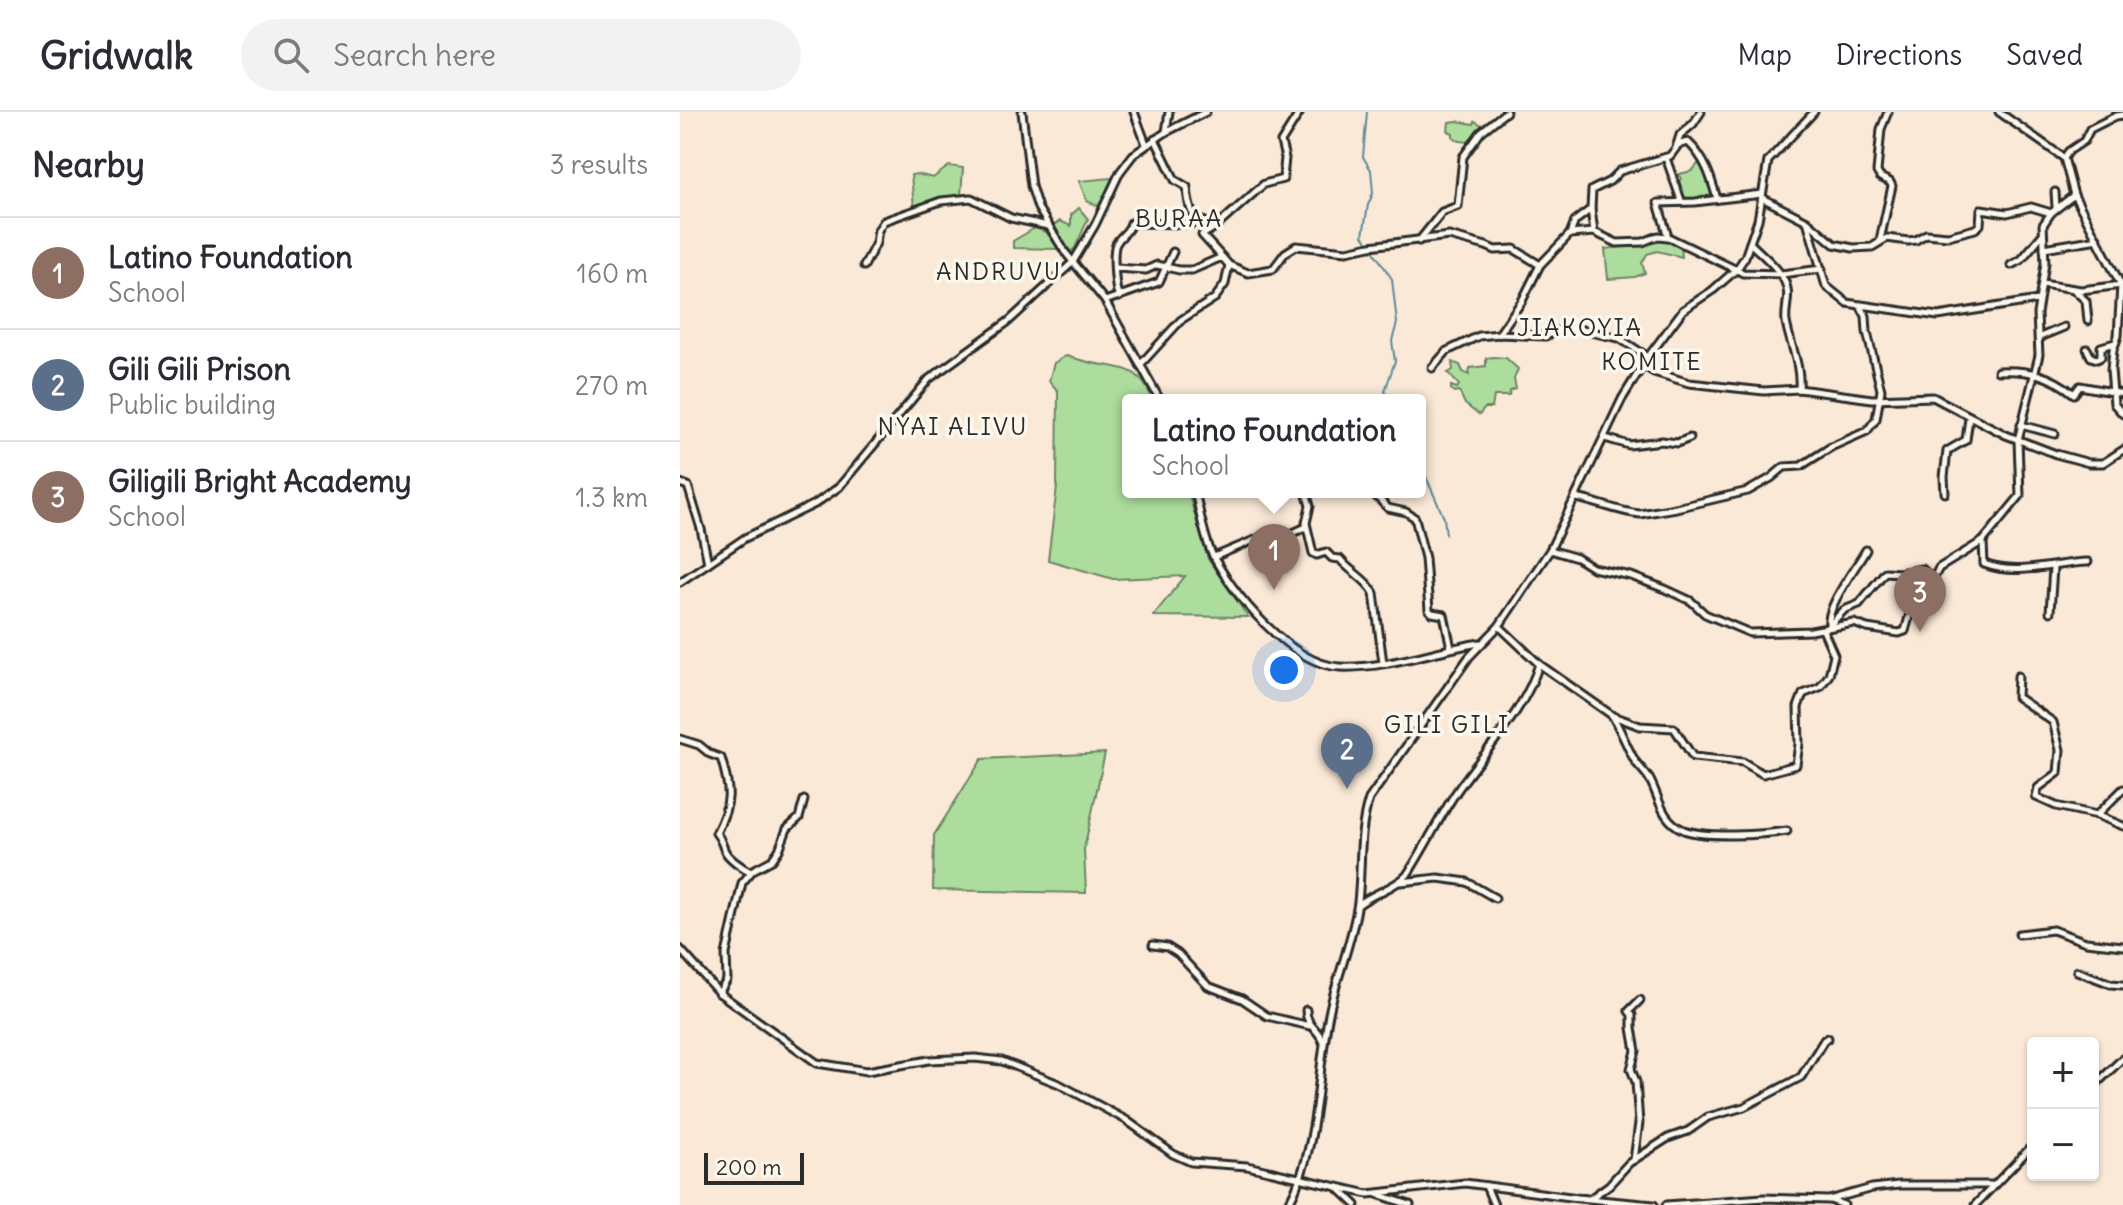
<!DOCTYPE html>
<meta charset="utf-8">
<style>
:root{--surface:#fff;--page:#f2f2f3;--text:#2b2b33;--muted:#7c7c81;--line:#e1e1e2;--accent:#1f6fb2}
body{margin:0;font-family:Delius,sans-serif;background:var(--page);color:var(--text)}
.controls{position:absolute;right:24px;bottom:24px;display:grid;overflow:hidden;border-radius:8px;box-shadow:0 2px 6px #0004}
.controls button{width:72px;height:72px;display:grid;place-items:center;padding:0;border:0;border-bottom:2px solid var(--line);background:var(--surface);color:var(--text);font:40px sans-serif}
.scale{position:absolute;left:24px;bottom:20px;width:100px;box-sizing:border-box;padding-left:8px;border:4px solid #2b2b2b;border-top:0;font-size:22px;line-height:28px;white-space:nowrap;color:#2b2b2b;-webkit-text-stroke:6px #fbf7ec;paint-order:stroke}
.you{position:absolute;left:604px;top:558px;width:28px;height:28px;margin:-20px;border:6px solid #fff;border-radius:50%;background:#1a73e8;box-shadow:0 0 0 12px #1a73e833}
.badge{display:grid;place-items:center;width:52px;height:52px;border-radius:50%;background:var(--accent);color:#fff;font-size:26px;font-weight:700}
.pin{position:absolute;translate:-50% -66px;filter:drop-shadow(0 2px 4px #0008)}
.pin::after{content:'';position:absolute;top:42px;width:28px;height:24px;background:inherit;clip-path:polygon(0 0,100% 0,50% 100%)}
.popup{position:absolute;left:442px;top:282px;width:304px;height:104px;box-sizing:border-box;display:grid;place-content:center;border-radius:8px;background:var(--surface);filter:drop-shadow(0 2px 6px #0005);font-size:26px;white-space:nowrap;color:var(--muted)}
.popup b{font-size:30px;color:var(--text)}
.popup::after{content:'';position:absolute;left:50%;top:100%;margin-left:-16px;border:16px solid transparent;border-top-color:var(--surface)}
.list{margin:0;padding:0;list-style:none}
h2{display:flex;justify-content:space-between;align-items:center;height:104px;margin:0;padding:0 32px;font-size:34px}
h2 small{font-size:26px;font-weight:400;color:var(--muted)}
.list li{display:grid;grid-template-columns:52px 1fr auto;gap:24px;align-items:center;box-sizing:border-box;height:112px;padding:0 32px;border-top:2px solid var(--line)}
.list b{display:block;font-size:30px;white-space:nowrap}
.list p{margin:0;font-size:26px;white-space:nowrap;color:var(--muted)}
.list em{font-size:26px;font-style:normal;color:var(--muted)}
.icon{flex:none;width:44px;height:44px;fill:none;stroke:currentColor;stroke-width:2;stroke-linecap:round;stroke-linejoin:round}
.map{position:relative;flex:none;width:1443px;height:1093px;overflow:hidden}
header{display:flex;align-items:center;gap:48px;box-sizing:border-box;height:112px;padding:0 40px;background:var(--surface);border-bottom:2px solid var(--line)}
header strong{font-size:38px}
nav{display:flex;gap:44px;margin-inline-start:auto;font-size:28px}
.search{width:560px;height:72px;background:var(--page);display:flex;align-items:center;gap:20px;box-sizing:border-box;padding:0 28px;border-radius:44px;color:var(--muted);font-size:30px}
main{display:flex}
aside{flex:1;background:var(--surface)}
.map>svg:first-child{display:block}
.green{fill:#addd9d;stroke:#6c8464;stroke-width:2}
.lines{fill:none;stroke-linecap:round;stroke-linejoin:round}
.stream{stroke:#5d8997;stroke-width:2}
.minor-casing{stroke:#2b2b2b;stroke-width:11}
.minor{stroke:#fbf7ec;stroke-width:5}
.labels{text-anchor:middle;stroke-width:7;stroke-linejoin:round;paint-order:stroke}
.quarter-label{font-size:24px;letter-spacing:2px;fill:#2b2b2b;stroke:#fbf7ec}
</style>
<header>
<strong>Gridwalk</strong>
<div class="search"><svg class="icon" aria-label="search" viewBox="0 0 24 24"><circle cx="10" cy="10" r="6"/><path d="M15 15l6 6"/></svg>Search here</div>
<nav><a>Map</a><a>Directions</a><a>Saved</a></nav>
</header>
<main>
<aside>
<h2>Nearby<small>3 results</small></h2>
<ul class="list">
<li><span class="badge" style="background:#8d6e63">1</span><div><b>Latino Foundation</b><p>School</p></div><em>160 m</em></li>
<li><span class="badge" style="background:#5c6f8a">2</span><div><b>Gili Gili Prison</b><p>Public building</p></div><em>270 m</em></li>
<li><span class="badge" style="background:#8d6e63">3</span><div><b>Giligili Bright Academy</b><p>School</p></div><em>1.3 km</em></li>
</ul>
</aside>
<div class="map">
<svg width="1443" height="1093" viewBox="0 0 1443 1093">
<rect width="100%" height="100%" fill="#fae9d7"/>
<filter id="ink" filterUnits="userSpaceOnUse"><feTurbulence type="fractalNoise" baseFrequency=".0125" numOctaves="2"/><feDisplacementMap in="SourceGraphic" scale="16" xChannelSelector="R" yChannelSelector="G"/><feConvolveMatrix kernelMatrix="1 2 1 2 8 2 1 2 1" color-interpolation-filters="sRGB"/></filter>
<g filter="url(#ink)">
<g class="green">
<path d="M777,9L794,12L795,9L805,15L799,20L801,25C791,29 782,33 773,25V21L768,19L769,10Z"/>
<polygon points="1018,52 1023,53 1035,86 1002,86 995,72 1001,67 999,62 1012,59"/>
<polygon points="269,54 283,56 281,83 234,95 231,63 237,62 253,66"/>
<polygon points="432,66 434,68 418,94 407,89 399,69"/>
<polygon points="399,96 408,107 395,136 388,142 372,115 380,109 391,114 391,103"/>
<polygon points="355,116 366,120 379,137 333,136 333,129"/>
<polygon points="979,124 994,129 1001,135 1002,145 977,139 967,142 962,151 965,161 955,165 928,167 925,137 969,131 971,126"/>
<path d="M386,244C398,247 412,252 424,253C453,257 461,261 473,288H448V380H508L528,447L568,505L473,504L505,464L433,467L368,448L377,375L378,279L369,269L374,251Z"/>
<polygon points="813,245 826,246 838,257 834,267 836,277 830,279 829,284 814,284 812,296 805,296 799,303 785,292 779,279 774,280 771,277 771,274 777,276 779,273 768,261 773,258 772,250 780,253 783,260 789,263 790,256 806,254 806,246"/>
<polygon points="425,641 404,737 406,781 253,778 254,723 302,647"/>
</g>
<g class="lines">
<g class="stream">
<polyline points="687,0 683,45 691,58 693,81 688,93 683,123 712,167 717,211 712,229 715,249 705,279 709,288"/>
<polyline points="740,351 764,406 766,422"/>
</g>
<g class="minor-casing">
<g id="minor">
<polyline points="342,0 351,74 358,96 385,140 425,189 480,288"/>
<polyline points="454,0 466,32"/>
<polyline points="1319,0 1384,46 1394,83 1441,173 1438,224 1433,238 1431,258 1434,292 1443,302"/>
<polyline points="486,20 489,0"/>
<path d="M475,27L495,68L507,75C509,100 511,109 538,113L584,72L603,67L605,46L601,30L620,0"/>
<path d="M997,33L1008,30C1025,46 1031,65 1037,87"/>
<polyline points="986,46 1001,88"/>
<polyline points="1384,46 1389,39 1404,29 1410,17 1436,4 1443,3"/>
<polyline points="1375,80 1376,95"/>
<polyline points="1082,86 1127,109 1154,132 1173,136 1192,135 1207,126 1228,129 1236,128 1246,122 1268,124 1295,117 1300,113 1301,97 1327,101 1351,95 1371,101"/>
<polyline points="911,97 914,120"/>
<polyline points="537,114 522,123 542,145"/>
<polyline points="890,122 895,109 911,97 912,78 930,69 940,59 990,44 996,36 1000,23 1013,12 1021,0"/>
<polyline points="988,125 978,91 1015,90 1082,82"/>
<polyline points="1200,128 1212,74 1210,70 1200,65 1197,60 1201,17 1208,0"/>
<polyline points="739,129 762,100 778,94 783,45 801,20 826,0"/>
<path d="M1070,131C1081,142 1097,154 1104,168C1112,183 1104,195 1106,210C1110,233 1121,252 1119,277"/>
<polyline points="1364,136 1418,127"/>
<polyline points="1331,153 1341,148 1362,123"/>
<polyline points="184,154 196,131 198,118 204,109 261,89 291,86 331,106 368,114"/>
<polyline points="436,156 466,158 477,153 499,158 512,158 542,145 549,153"/>
<polyline points="1362,172 1401,178 1442,173"/>
<polyline points="1394,178 1406,189 1408,209"/>
<path d="M439,185C435,178 432,140 436,132C440,123 448,122 451,111L511,112L516,106"/>
<polyline points="425,189 479,170 493,140"/>
<polyline points="1181,193 1258,204 1358,188"/>
<polyline points="819,222 842,189 860,153 890,122 914,120 937,131 963,130 978,124 988,125 1063,161 1101,162 1142,157"/>
<polyline points="1360,225 1384,215"/>
<polyline points="1407,237 1411,245 1417,247 1421,245 1421,235 1435,231"/>
<polyline points="460,253 501,208 535,186 545,172 549,153 568,161 593,157 605,141 616,134 667,139 690,134 769,124 806,134 815,138 834,137 860,153"/>
<polyline points="963,253 974,260 1009,271 1084,279 1119,277 1192,287 1253,285 1326,323 1376,342 1409,351 1423,351 1443,338"/>
<polyline points="752,256 767,239 799,224 819,222 866,224 888,215 939,226 968,245"/>
<path d="M1318,259C1347,257 1371,263 1394,282L1400,274L1443,282"/>
<polyline points="1341,313 1375,322"/>
<polyline points="925,326 949,333 982,329 997,331 1010,326"/>
<polyline points="0,371 8,374 21,417 28,451"/>
<path d="M515,380C520,400 523,421 531,440C551,481 612,553 660,555C707,557 755,538 800,531"/>
<path d="M626,380L630,394L626,411L633,441L637,443L646,440L652,446L660,447C670,460 686,466 694,481L703,551"/>
<polyline points="692,380 708,396 726,400 735,406 745,446 749,498 752,501 764,503 771,536"/>
<polyline points="1265,381 1264,365 1267,339 1286,328 1289,306"/>
<path d="M896,386C918,390 938,400 960,402L996,396L1068,379L1091,366L1104,355L1121,354L1151,335L1187,319L1196,307L1201,278L1187,220L1186,204L1180,193L1167,191L1146,174L1127,109"/>
<path d="M1303,430L1304,452C1338,465 1373,451 1408,450"/>
<polyline points="870,438 897,446 913,456 951,464 985,477 1011,489 1025,502 1070,521 1131,519 1174,511 1187,516 1219,521 1225,519 1235,484 1249,475 1259,456 1303,429 1340,384 1338,328 1359,243 1357,202 1365,151 1363,113 1371,101 1394,83"/>
<polyline points="534,445 579,426 602,426 626,415"/>
<polyline points="0,470 65,426 135,392 159,375 249,267 329,209 393,150 415,113 440,60 453,43 486,20 526,0"/>
<polyline points="1370,500 1373,456"/>
<path d="M1149,513C1146,494 1176,456 1186,438"/>
<polyline points="1148,515 1164,498 1179,492 1205,460 1220,461 1242,457 1252,467"/>
<polyline points="859,552 933,604 960,614 994,616 1013,645 1063,650 1083,662 1116,653 1119,632 1118,595 1123,582 1140,575 1149,563 1154,543 1143,518"/>
<polyline points="1338,564 1337,585 1373,610 1380,638 1378,661 1358,676 1356,685 1376,694 1417,703 1443,677"/>
<path d="M933,605C941,619 947,635 955,649C960,656 966,661 970,668C980,687 981,708 1004,718C1025,726 1082,723 1107,719"/>
<path d="M0,627L19,633L30,642L41,646C51,679 52,690 36,721C42,728 41,731 45,739C49,747 63,756 71,760"/>
<polyline points="1417,703 1443,714"/>
<polyline points="721,770 758,766 787,770 815,786"/>
<path d="M678,793C693,781 715,776 727,763C744,737 758,708 775,682C802,641 845,600 859,552L819,514"/>
<polyline points="1339,822 1373,818 1406,830 1443,834"/>
<polyline points="473,833 487,835 498,842 528,874 562,887 587,904 630,914"/>
<polyline points="0,837 39,881 137,951 187,959 249,948 295,946 322,949 379,972 446,1008 493,1042 511,1050 567,1054 688,1082 785,1071 898,1086 974,1093"/>
<polyline points="1397,859 1431,872 1443,873"/>
<polyline points="39,881 47,868 46,842 62,771 73,758 92,748 99,738 107,717 119,706 124,688"/>
<path d="M626,898C626,914 639,917 643,930"/>
<polyline points="1413,975 1443,946"/>
<polyline points="954,1048 959,1011 956,970 951,957 956,939 952,916 952,903 949,899 960,888"/>
<polyline points="806,1074 814,1093"/>
<polyline points="658,1076 676,1093"/>
<polyline points="697,1082 730,1093"/>
<polyline points="911,1086 929,1073 949,1051 988,1026 1008,1019 1028,1005 1064,995 1121,965 1144,928 1148,926"/>
<polyline points="1150,1088 1164,1093"/>
<path d="M608,1093C640,1035 636,961 650,897C658,861 673,827 678,790C682,755 678,721 689,687L789,545L819,514L870,438L942,287L968,245L1003,198L1033,178L1057,157L1065,145L1078,108L1088,49L1134,0"/>
<polyline points="986,1093 1084,1086 1149,1088 1192,1076 1219,1073 1311,1073"/>
<polyline points="1295,1093 1353,1033"/>
</g>
</g>
<use href="#minor" class="minor"/>
</g>
</g>
<g class="labels">
<g class="quarter-label">
<text x="499" y="115">BURAA</text>
<text x="319" y="168">ANDRUVU</text>
<text x="900" y="224">JIAKOYIA</text>
<text x="972" y="258">KOMITE</text>
<text x="273" y="323">NYAI ALIVU</text>
<text x="767" y="621">GILI GILI</text>
</g>
</g>
</svg>
<div class="controls">
<button>+</button>
<button>−</button>
</div>
<div class="scale">200 m</div>
<div class="you"></div>
<div class="pin badge" style="left:594px;top:478px;background:#8d6e63">1</div>
<div class="popup"><b>Latino Foundation</b>School</div>
<div class="pin badge" style="left:667px;top:677px;background:#5c6f8a">2</div>
<div class="pin badge" style="left:1240px;top:520px;background:#8d6e63">3</div>
</div>
</main>
